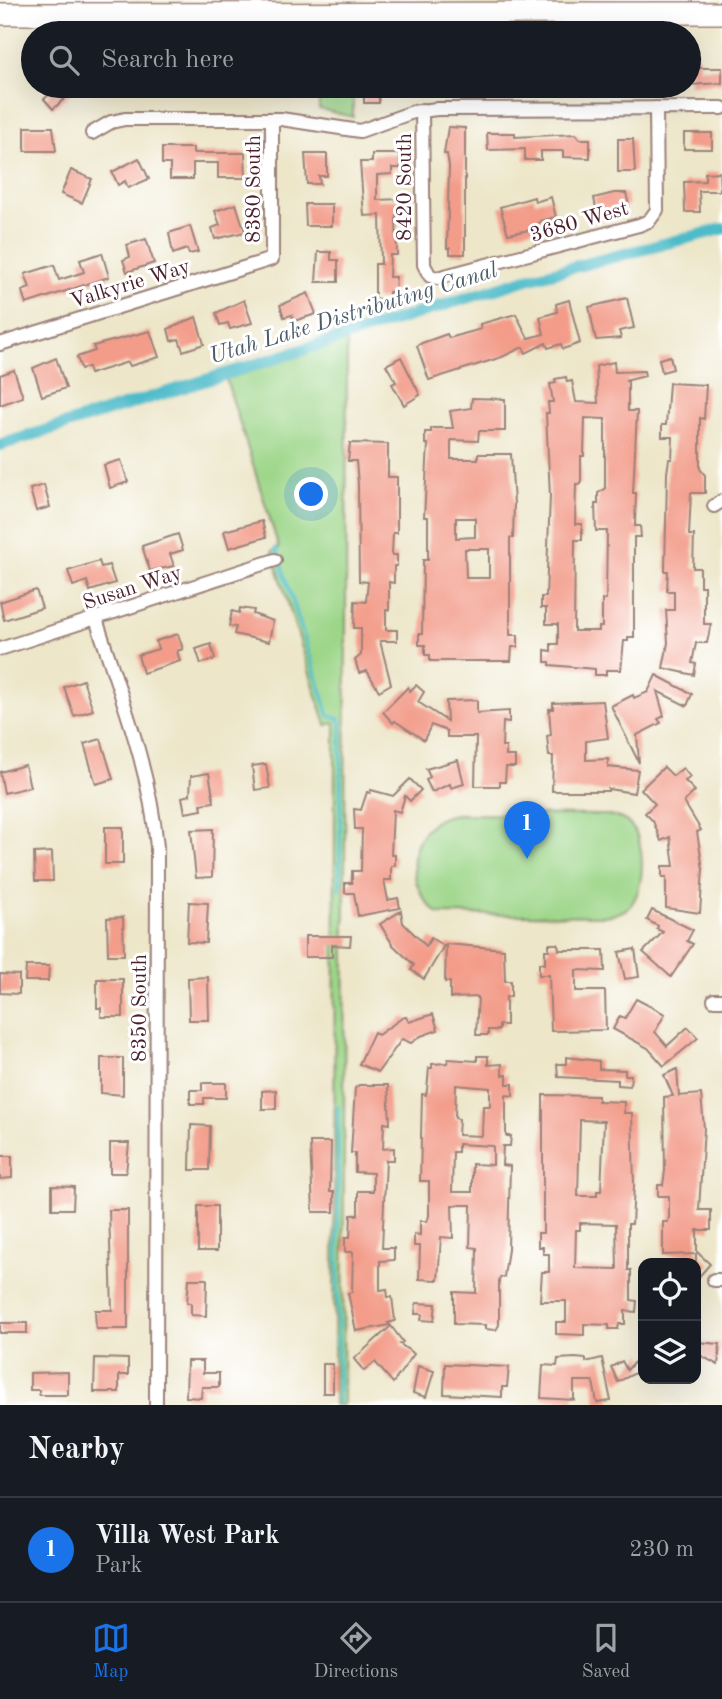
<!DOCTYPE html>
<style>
:root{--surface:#171b24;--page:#242831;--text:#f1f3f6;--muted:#9ea1a6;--line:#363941;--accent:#1a73e8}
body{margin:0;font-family:"Old Standard TT",serif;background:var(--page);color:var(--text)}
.controls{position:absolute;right:21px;bottom:21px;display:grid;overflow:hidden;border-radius:14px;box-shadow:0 7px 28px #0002}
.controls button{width:63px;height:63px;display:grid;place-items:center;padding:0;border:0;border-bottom:2px solid var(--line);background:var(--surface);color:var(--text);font:35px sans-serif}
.you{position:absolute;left:312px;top:495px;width:24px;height:24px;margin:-18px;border:5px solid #fff;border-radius:50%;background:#1a73e8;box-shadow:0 0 0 10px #1a73e833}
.badge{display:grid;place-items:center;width:46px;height:46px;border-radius:50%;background:var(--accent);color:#fff;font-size:23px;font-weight:700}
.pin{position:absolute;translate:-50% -58px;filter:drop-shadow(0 2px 4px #0008)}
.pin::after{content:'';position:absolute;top:37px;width:24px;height:21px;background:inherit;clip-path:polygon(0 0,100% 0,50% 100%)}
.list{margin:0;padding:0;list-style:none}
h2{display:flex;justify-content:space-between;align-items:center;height:91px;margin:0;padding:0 28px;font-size:30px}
h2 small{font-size:23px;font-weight:400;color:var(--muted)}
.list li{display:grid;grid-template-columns:46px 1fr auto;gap:21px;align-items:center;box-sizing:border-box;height:105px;padding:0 28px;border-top:2px solid var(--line)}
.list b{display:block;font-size:26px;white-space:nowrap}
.list p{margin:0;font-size:23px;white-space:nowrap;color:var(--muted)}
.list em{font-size:23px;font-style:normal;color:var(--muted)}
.icon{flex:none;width:38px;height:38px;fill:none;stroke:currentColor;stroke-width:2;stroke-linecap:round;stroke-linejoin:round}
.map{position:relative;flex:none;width:722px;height:1405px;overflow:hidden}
.search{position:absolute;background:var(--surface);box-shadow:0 7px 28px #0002;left:21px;right:21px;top:21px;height:77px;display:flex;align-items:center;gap:18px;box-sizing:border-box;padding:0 24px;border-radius:38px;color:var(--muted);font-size:26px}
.sheet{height:196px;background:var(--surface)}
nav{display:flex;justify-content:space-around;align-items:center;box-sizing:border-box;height:98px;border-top:2px solid var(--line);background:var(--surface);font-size:19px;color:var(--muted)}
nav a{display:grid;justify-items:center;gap:4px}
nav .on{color:var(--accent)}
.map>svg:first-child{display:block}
.green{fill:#9dd689;stroke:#747a5a;stroke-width:2}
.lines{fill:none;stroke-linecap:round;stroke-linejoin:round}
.stream{stroke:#4ebbc9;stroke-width:3.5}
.canal{stroke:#4ebbc9;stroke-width:12}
.building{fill:#f39c8a;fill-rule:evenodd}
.street-casing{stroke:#9c827a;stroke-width:16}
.highway-casing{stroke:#9c827a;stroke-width:24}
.street{stroke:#fff;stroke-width:12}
.highway{stroke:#fff;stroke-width:21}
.labels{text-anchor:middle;stroke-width:6;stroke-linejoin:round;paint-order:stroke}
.street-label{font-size:21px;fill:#4a1f2b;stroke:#fff}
.water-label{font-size:23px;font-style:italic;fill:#4c5d6a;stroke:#fff}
</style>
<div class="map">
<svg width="722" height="1405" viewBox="0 0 722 1405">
<rect width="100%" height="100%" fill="#fff"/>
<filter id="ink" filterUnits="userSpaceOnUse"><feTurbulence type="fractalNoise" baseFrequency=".0143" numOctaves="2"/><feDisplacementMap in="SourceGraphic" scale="14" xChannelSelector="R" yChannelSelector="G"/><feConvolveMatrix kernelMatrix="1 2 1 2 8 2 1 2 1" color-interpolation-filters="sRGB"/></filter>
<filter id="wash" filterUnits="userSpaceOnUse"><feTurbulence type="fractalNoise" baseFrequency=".00686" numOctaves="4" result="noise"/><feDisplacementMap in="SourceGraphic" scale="28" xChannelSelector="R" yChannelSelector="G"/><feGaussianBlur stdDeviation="1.57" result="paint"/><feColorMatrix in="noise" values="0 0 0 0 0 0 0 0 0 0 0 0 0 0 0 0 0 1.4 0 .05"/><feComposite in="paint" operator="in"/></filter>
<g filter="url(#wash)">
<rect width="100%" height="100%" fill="#ede6c9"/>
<g class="green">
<polygon points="319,86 353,86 353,117 319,109"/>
<polygon points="347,341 343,1405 334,1405 335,723 326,725 272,551 279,548 226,379"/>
<path d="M455,814L606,815C615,816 624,818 630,825C647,841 645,891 629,907C622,913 613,915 604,916L439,914C402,888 404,822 455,814Z"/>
</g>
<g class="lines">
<g class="stream">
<polyline points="276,548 329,716 340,719 341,723 340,889"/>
<polyline points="338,1403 338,1107"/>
</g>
<polyline class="canal" points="0,445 527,279 722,229"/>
</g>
<g id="blocks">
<g class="building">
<polygon points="689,57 699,57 699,68 722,68 722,83 689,85"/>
<polygon points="43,86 79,86 53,109 44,99 50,94"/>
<rect x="364" y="86" width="15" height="17"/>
<polygon points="25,127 53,127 56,151 25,151"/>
<polygon points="448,127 465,128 465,254 450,254 450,248 447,248 449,166 447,154 444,154"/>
<polygon points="487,133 515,133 515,137 576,134 580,139 590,139 590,158 563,157 563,151 541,151 541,160 525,160 525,149 488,150"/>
<rect x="684" y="133" width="28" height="16"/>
<polygon points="618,139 633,139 635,172 618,172"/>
<polygon points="162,148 193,148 193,153 245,153 246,178 218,178 218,163 193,163 193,179 170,179 170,164 162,164"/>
<polygon points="305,154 327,154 327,176 319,176 320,184 307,184"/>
<polygon points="372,154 400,154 401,168 392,168 392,174 377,175 377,200 401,199 401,215 396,215 397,255 390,255 389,277 396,277 395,292 389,292 389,299 375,299 375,264 381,264 380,215 364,216 360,162 372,162"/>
<polygon points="139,158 149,179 128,188 125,181 118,185 112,172"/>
<polygon points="71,170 92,179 82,203 61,194"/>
<polygon points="719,172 720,191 699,191 700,212 685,212 684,182 705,181 705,173"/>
<polygon points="614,193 626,193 629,205 597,213 594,198"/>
<polygon points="534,197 535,202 551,197 556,217 540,221 535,229 508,234 500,207"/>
<polygon points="236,204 245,232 215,239 212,228 220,225 215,211"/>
<polygon points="305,204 332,204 332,226 306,226"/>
<polygon points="190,226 198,252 189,254 187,249 173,254 169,233"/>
<polygon points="146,239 154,263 127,272 123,260 130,257 127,245"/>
<polygon points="318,252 331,252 331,260 338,260 338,282 316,282"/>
<polygon points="102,253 109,277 26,304 22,291 30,288 25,274 54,265 59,280 84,272 80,260"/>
<polygon points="308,293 316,314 294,321 292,315 284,317 280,305"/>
<polygon points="627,298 634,328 619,331 621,338 596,340 589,307"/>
<polygon points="244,300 252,323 230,329 228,323 220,325 216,313"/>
<polygon points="569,300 580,343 563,349 561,344 548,348 546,343 526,353 523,347 502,357 429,380 417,346 422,343 447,334 449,338 481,329 480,324 516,314 528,338 544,334 540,317 557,312 556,304"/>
<polygon points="196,317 204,344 183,351 179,339 171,341 168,329"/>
<polygon points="150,331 159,357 130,366 128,362 90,374 88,367 81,369 77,357 95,351 93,346"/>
<polygon points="670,356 673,369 662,372 659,359"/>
<polygon points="401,357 420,395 404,405 392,384 396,382 386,365"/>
<polygon points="56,358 66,388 42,396 33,368"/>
<path d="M614,362L615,372L644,371L645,376L625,381H628V411H637L633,493H636L635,526H640L641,537H634V637H628V641H624L621,670H606V675H595V669L550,665V662H545V650L551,651V644H558V624H546V608H541V597H546L550,496L546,413H549L548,402H553L550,384L556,383L555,379L566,377L567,382L572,381L576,402L598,403L596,366ZM585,418L605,419V489L598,493V504H595L596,531H607L606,600H602V627H599V631H574L575,540H582V524H575L576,484H581V456H584Z"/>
<polygon points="14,370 23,397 0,405 0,375"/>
<polygon points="669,383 706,385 704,419 700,418 700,469 705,475 705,493 691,493 689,535 694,535 693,568 700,568 700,586 704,586 704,624 711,624 707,643 696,643 692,663 696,664 694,675 663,668 668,643 666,610 674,610 674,591 667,591 668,571 665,571 667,473 669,459 672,459 673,437 662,437 662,425 666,425"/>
<path d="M472,398L505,399V431H479L478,441L451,440V459H478V454H511L514,504L513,538H510V635H518V647H512L511,661H430V655H425V645H419V634H422L423,560H428V517H424L428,444H425V432H431V428H453L450,411L471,408ZM456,518H475V537L456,538ZM465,549H489V578H466Z"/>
<polygon points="350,443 388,444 388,477 397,477 397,533 393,533 392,555 397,555 397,566 394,566 394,583 389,582 389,610 386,610 386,630 397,630 397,641 380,641 391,684 379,691 367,671 359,673 355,660 361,655 361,628 354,628 355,601 366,602 368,582 359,581 358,484 356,461 348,461"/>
<polygon points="121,460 128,482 110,488 104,465"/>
<polygon points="44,485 50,507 36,511 30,489"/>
<polygon points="262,521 266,537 229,548 224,531"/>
<polygon points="178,534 183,550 170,554 174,566 150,571 142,546"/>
<polygon points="99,561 101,567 109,565 115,583 90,591 87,581 73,586 68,571"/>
<polygon points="36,590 42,608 4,620 0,602"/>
<polygon points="240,608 254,610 253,614 273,621 269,642 234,634 236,627 229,626 232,611 239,613"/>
<polygon points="178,634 183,649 177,651 180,661 143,673 138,655 158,649 156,641"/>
<polygon points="211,644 215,659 201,664 196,649"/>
<polygon points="656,675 692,694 687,706 657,691 664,716 658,719 661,723 637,735 639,763 611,706 633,695 634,698 648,692"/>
<polygon points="83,680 93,710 74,716 64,687"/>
<polygon points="416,685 424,692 418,702 447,721 446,701 477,700 477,713 509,711 509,723 503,722 502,747 506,747 506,756 515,756 515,767 506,767 505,782 500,782 500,786 475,786 476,737 447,737 447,731 431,725 424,740 395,721 393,723 383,712 408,687 410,691"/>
<polygon points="603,701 608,738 586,741 586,760 608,759 608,767 638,770 634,793 608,789 608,791 552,791 553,756 549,756 547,736 551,735 549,709 553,709 553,703"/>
<polygon points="101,739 113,779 96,784 84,744"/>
<polygon points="458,760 464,784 451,788 450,784 432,792 426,780 430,777 426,769"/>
<polygon points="266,764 270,788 255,790 252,766"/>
<polygon points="25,765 30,787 4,793 0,772"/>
<polygon points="664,767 673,776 683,768 690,777 685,781 695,791 684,802 701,830 697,832 703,869 700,913 666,908 666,877 662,877 662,866 674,866 670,837 661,841 653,821 645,813 655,804 641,789"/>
<polygon points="209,773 214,802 201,804 202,810 185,813 182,797 190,795 191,776"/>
<polygon points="410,779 421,790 410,801 405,796 400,812 393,810 391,855 395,855 395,866 391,866 391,880 384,880 388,900 398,898 400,908 358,916 354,893 345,893 345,883 352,883 352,871 361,871 362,829 355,829 354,809 361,810 367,792 370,793 371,790 393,796"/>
<rect x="105" y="827" width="18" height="37"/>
<polygon points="213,829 212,877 196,878 191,830"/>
<polygon points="52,852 53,881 35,881 34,853"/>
<polygon points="189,902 208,903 206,943 187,942"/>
<polygon points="652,910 693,930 687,941 693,944 671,977 643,952 663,932 657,929 658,926 647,920"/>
<polygon points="401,911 403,923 426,946 431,938 444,946 424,979 411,970 414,965 393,945 380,924"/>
<polygon points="123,917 124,955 108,955 107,918"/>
<polygon points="305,936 351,936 350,946 332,945 332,957 305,957"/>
<polygon points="446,944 504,949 505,981 511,981 511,997 506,997 506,1025 499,1025 499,1030 488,1030 488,1035 476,1035 478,997 450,998 450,982 445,982"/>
<polygon points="549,944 558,944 559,950 604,950 605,971 576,970 576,991 605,991 606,1030 551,1031 549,975 539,975 539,963 545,964 545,950 549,950"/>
<polygon points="635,949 639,977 625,979 619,952"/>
<polygon points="26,966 49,966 48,981 25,981"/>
<polygon points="0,974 19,975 19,994 0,993"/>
<polygon points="208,977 209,1020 189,1020 188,978"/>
<polygon points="97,979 123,979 123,1017 101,1017 101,1008 97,1008"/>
<polygon points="636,999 665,1014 655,1032 667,1046 688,1027 698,1038 664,1066 648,1048 613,1029 620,1016 625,1018"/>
<polygon points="433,1014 438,1030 421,1036 411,1043 402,1039 378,1072 359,1064 374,1032 378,1035 402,1018 406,1017 409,1022"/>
<path d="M477,1056H488V1065L502,1064V1075H507V1084H513V1096L506,1095V1136H511L510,1146H503L502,1165L510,1166L508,1249L504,1277H500L499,1281V1325L496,1330L485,1329V1325L454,1324V1292L476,1293L477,1248L470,1247L471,1205H452L453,1238L441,1237L438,1280L419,1279L420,1246H414V1234L420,1235V1221H427L429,1216V1181H420L422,1094L426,1095L427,1090L429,1068H432V1064L447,1063L448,1059L477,1061ZM456,1085L490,1088V1106H483L482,1136L458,1135L459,1119L455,1118ZM458,1144L493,1146V1165L472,1164V1192H452L453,1152H458Z"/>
<polygon points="566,1057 599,1061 599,1069 625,1070 625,1075 631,1075 630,1086 618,1085 618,1080 558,1077 557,1064 566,1064"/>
<polygon points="101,1058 123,1058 123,1095 101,1093"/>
<polygon points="677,1069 679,1096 701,1094 704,1128 699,1210 711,1210 711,1230 697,1230 697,1252 710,1264 696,1280 696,1254 663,1255 663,1222 668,1222 669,1217 669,1196 658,1196 658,1185 663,1185 665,1171 664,1097 673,1096 664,1075"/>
<polygon points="202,1083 226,1083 226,1098 204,1098 204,1104 190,1104 190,1090 202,1090"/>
<polygon points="359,1085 388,1085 390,1124 384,1123 383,1149 394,1148 394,1160 386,1160 382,1248 394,1248 394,1260 380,1261 380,1290 387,1289 388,1297 392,1297 395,1321 388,1323 390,1325 356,1331 348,1293 352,1292 353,1252 345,1252 345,1237 350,1237 351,1215 358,1215 358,1191 373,1191 373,1173 355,1172 355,1153 351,1153 355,1088"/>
<polygon points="276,1090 276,1109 262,1109 262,1091"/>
<path d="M543,1095L598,1096V1101L624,1102V1113H632L634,1185L632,1224H628V1270H631V1300L637,1301L636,1312L625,1311V1324H619L618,1329H609V1325L584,1324V1335L556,1334V1322H566V1301H540L542,1272H549V1254H543V1247H538V1233H543ZM580,1120L604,1121L601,1191H597V1196H578ZM580,1223L616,1224L617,1269L575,1268L576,1230H580Z"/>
<polygon points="191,1125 210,1126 209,1170 190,1170"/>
<polygon points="310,1142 331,1142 330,1192 334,1192 334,1212 313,1212"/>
<polygon points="110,1143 129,1143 126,1173 110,1173"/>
<polygon points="0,1156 12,1156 12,1178 0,1179"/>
<polygon points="52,1186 74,1187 73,1209 52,1209"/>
<rect x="198" y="1206" width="19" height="45"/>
<polygon points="109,1210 128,1210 128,1329 96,1329 95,1310 112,1310"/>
<polygon points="189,1279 207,1279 206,1316 191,1315 191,1303 187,1303"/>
<polygon points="416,1303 436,1304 434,1321 421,1320 422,1314 415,1314"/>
<rect x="0" y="1323" width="27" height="10"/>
<polygon points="391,1326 403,1342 400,1344 414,1354 393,1383 375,1362 364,1371 354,1359"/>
<polygon points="696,1342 720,1344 718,1365 696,1353"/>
<polygon points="643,1353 643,1369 618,1382 611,1367 622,1361 627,1370"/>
<polygon points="95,1358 128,1359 128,1375 119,1375 119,1392 94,1392"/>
<polygon points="575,1358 586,1359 586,1362 602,1358 611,1401 597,1403 593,1381 574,1381 574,1400 541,1398 543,1365 557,1366 558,1359"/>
<polygon points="187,1361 203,1361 203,1373 219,1373 219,1387 202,1387 201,1398 186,1397"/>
<rect x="323" y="1364" width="10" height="29"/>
<polygon points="445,1364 509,1367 507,1387 502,1387 502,1397 444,1394"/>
<polygon points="418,1366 434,1371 426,1397 413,1393"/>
<polygon points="68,1372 68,1395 39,1395 39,1390 30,1390 30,1373"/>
</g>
</g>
</g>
<g filter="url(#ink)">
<use href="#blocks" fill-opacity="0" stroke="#9c827a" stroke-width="2"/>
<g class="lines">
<g class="street-casing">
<g id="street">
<polyline points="422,110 424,265 430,276 437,278 639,225 649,221 657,210 656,108"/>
<polyline points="92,133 111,122 125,119 281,119 360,131 413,112 437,109 722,108"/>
<polyline points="0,344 272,259 272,119"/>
<polyline points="714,506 722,501"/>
<path d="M96,619C120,694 150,769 157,847L156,1405"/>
<polyline points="0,649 275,560"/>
<polyline points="714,1000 722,1000"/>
<polyline points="714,1280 722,1280"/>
</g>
</g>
<g class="highway-casing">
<polyline id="highway" points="0,14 722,13"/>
</g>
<use href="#street" class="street"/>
<use href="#highway" class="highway"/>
</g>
</g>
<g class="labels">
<g class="street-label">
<text transform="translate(404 187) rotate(-90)" y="7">8420 South</text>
<text transform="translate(253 189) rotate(-90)" y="7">8380 South</text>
<text transform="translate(579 221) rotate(-16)" y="7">3680 West</text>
<text transform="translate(130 283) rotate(-17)" y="7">Valkyrie Way</text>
<text transform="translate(132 587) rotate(-18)" y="7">Susan Way</text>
<text transform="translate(139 1008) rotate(-90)" y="7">8350 South</text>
</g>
<g class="water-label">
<text transform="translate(353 312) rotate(-17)" y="8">Utah Lake Distributing Canal</text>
</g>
</g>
</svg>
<div class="controls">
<button><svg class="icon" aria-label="locate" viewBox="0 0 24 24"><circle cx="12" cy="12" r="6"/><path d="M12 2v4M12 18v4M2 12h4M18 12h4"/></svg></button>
<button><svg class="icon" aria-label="layers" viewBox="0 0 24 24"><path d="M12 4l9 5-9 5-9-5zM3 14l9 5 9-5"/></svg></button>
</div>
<div class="you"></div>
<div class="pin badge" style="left:527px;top:859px">1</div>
<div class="search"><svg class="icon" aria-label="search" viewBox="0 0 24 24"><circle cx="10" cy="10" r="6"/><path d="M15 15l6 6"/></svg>Search here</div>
</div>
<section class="sheet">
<h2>Nearby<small></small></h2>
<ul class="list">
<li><span class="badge">1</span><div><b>Villa West Park</b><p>Park</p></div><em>230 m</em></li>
</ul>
</section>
<nav>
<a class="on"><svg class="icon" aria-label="map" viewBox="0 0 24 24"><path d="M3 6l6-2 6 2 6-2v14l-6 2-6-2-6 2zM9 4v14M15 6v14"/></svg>Map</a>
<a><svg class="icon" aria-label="directions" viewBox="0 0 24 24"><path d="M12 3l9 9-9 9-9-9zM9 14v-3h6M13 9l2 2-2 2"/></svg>Directions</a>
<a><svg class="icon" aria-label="saved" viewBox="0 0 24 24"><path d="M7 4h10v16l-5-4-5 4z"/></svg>Saved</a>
</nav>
